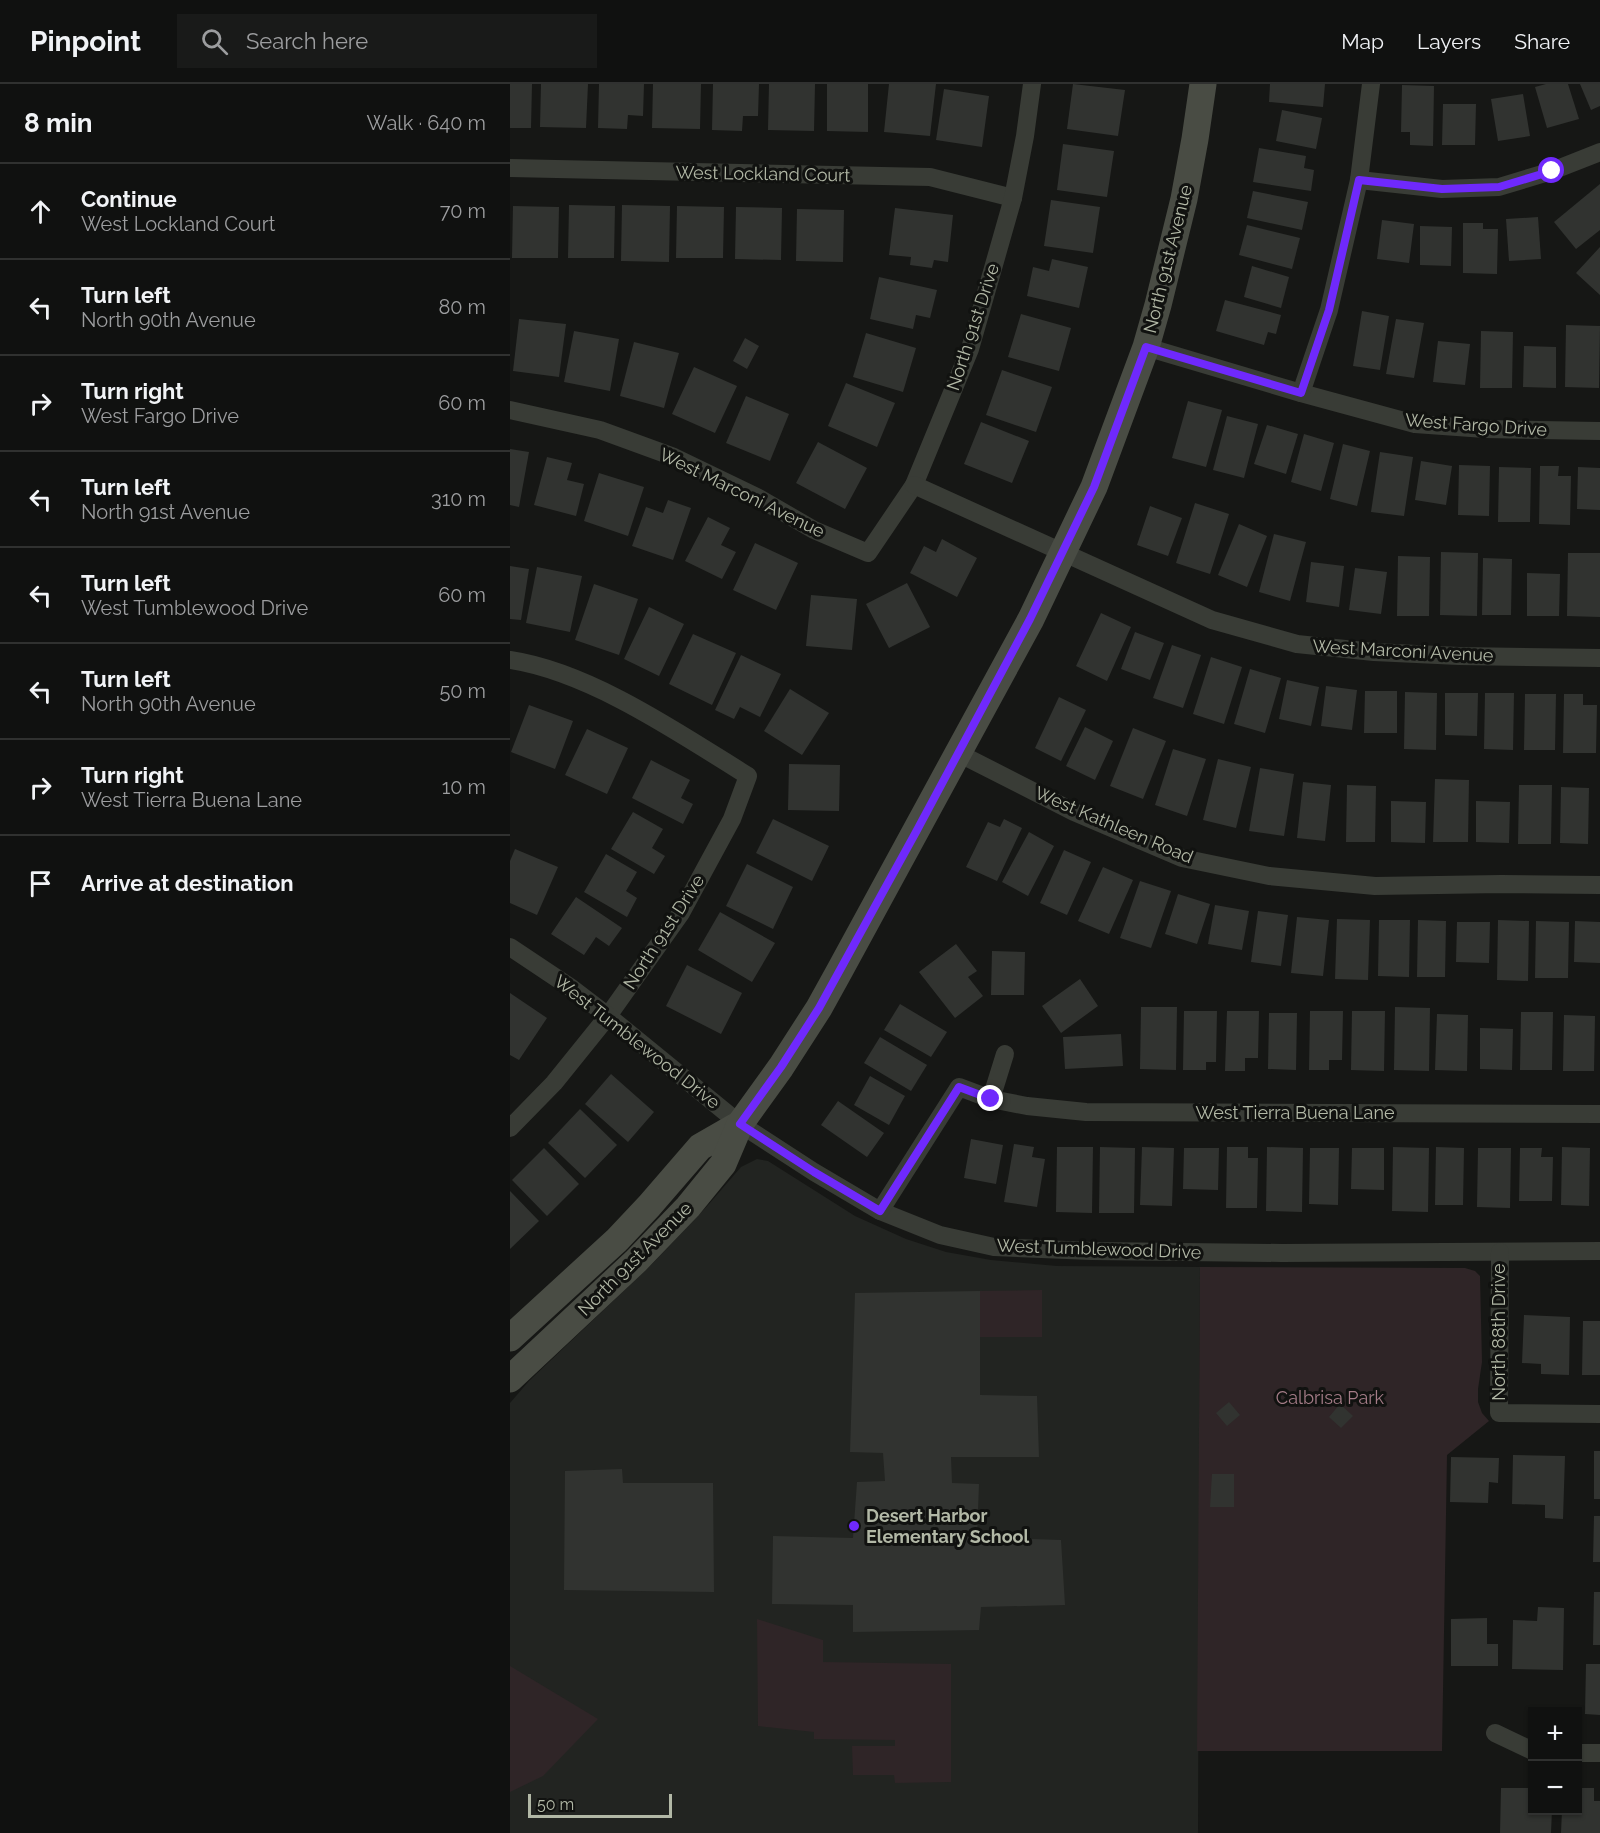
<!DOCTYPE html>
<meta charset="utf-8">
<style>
:root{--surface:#101110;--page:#191a19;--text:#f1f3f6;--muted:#9c9d9f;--line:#303130}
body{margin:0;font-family:Raleway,sans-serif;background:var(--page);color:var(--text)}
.controls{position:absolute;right:18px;bottom:18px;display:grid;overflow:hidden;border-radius:0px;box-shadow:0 2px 4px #0004}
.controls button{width:54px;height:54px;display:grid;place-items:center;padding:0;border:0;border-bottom:2px solid var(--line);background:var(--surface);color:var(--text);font:30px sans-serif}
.scale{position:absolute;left:18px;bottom:15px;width:144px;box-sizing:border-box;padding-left:6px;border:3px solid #b2b8a6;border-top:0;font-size:16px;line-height:21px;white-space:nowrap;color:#b2b8a6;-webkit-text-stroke:4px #111210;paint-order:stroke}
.stop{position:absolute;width:18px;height:18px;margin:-14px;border:4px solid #6f29fc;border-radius:50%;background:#fff}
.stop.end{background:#6f29fc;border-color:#fff;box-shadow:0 2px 6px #0008}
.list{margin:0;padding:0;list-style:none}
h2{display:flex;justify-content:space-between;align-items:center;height:78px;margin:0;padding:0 24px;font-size:26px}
h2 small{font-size:20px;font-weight:400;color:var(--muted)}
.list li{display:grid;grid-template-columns:39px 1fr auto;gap:18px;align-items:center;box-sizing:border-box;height:96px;padding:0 24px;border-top:2px solid var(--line)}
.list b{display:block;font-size:22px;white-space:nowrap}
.list p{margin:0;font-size:20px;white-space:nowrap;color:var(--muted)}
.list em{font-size:20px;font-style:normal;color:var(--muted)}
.icon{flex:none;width:33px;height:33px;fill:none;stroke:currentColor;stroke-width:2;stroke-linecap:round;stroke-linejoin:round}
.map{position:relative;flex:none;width:1090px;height:1749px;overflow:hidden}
header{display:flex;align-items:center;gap:36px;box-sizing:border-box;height:84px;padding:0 30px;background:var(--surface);border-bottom:2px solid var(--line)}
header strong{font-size:28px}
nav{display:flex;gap:33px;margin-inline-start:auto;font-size:21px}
.search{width:420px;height:54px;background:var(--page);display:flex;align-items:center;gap:15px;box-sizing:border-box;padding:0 21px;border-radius:0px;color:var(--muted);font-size:22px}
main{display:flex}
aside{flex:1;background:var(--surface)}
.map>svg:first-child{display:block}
.built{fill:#222421}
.green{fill:#2f2527}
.building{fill:#313330}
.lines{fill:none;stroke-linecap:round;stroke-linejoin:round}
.minor{stroke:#393c36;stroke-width:18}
.secondary{stroke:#494c44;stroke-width:27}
.route{stroke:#6f29fc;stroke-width:8}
.poi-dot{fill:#6f29fc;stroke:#111210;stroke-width:2}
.labels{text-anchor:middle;stroke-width:6;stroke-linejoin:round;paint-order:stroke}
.street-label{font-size:18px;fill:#b2b8a6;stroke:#111210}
.park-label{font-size:18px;fill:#a47c87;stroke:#111210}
.poi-label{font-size:18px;font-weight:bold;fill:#b2b8a6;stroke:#111210;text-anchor:start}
</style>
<header>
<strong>Pinpoint</strong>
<div class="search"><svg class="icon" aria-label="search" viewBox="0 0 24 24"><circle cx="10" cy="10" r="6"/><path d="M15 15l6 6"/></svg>Search here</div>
<nav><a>Map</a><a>Layers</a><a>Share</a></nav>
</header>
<main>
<aside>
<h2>8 min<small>Walk · 640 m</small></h2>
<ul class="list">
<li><svg class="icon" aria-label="ahead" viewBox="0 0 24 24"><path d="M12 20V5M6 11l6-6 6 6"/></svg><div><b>Continue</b><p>West Lockland Court</p></div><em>70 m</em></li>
<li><svg class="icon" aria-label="left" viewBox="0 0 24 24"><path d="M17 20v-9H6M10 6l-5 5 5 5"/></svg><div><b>Turn left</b><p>North 90th Avenue</p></div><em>80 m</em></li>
<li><svg class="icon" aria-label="right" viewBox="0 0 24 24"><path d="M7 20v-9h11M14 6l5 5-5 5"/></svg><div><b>Turn right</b><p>West Fargo Drive</p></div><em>60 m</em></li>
<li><svg class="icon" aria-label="left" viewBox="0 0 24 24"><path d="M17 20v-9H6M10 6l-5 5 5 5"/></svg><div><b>Turn left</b><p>North 91st Avenue</p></div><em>310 m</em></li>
<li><svg class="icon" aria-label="left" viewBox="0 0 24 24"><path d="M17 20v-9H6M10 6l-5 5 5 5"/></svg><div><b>Turn left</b><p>West Tumblewood Drive</p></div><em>60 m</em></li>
<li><svg class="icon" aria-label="left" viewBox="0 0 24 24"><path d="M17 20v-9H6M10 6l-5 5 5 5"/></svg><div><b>Turn left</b><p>North 90th Avenue</p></div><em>50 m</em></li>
<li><svg class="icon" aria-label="right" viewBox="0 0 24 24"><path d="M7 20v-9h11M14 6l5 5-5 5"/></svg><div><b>Turn right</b><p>West Tierra Buena Lane</p></div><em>10 m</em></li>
<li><svg class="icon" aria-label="arrive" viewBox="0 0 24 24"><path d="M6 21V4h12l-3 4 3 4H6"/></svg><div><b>Arrive at destination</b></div></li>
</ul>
</aside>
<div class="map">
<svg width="1090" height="1749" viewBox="0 0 1090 1749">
<rect width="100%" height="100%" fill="#161715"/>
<polygon class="built" points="247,1075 258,1077 345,1132 396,1155 436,1168 481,1176 547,1182 690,1183 688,1749 0,1749 0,1319 19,1297 144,1178 199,1120 231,1083"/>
<g class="green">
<polygon points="690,1183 955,1184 965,1187 970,1192 972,1278 968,1305 968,1318 972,1329 979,1337 937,1371 932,1667 687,1667"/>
<polygon points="532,1206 532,1253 470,1253 470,1207"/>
<polygon points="247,1535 313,1556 313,1578 441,1580 441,1698 385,1699 384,1691 343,1691 342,1662 385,1662 385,1656 304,1655 304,1648 248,1642"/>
<polygon points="0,1582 88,1635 33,1692 0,1708"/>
</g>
<g class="building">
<polygon points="0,0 22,0 21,44 0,44"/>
<polygon points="31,0 78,0 76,44 30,43"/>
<polygon points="89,0 134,0 133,32 118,31 117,45 88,44"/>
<polygon points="143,0 191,0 190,45 142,44"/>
<polygon points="203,0 249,0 248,32 233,32 232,47 202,46"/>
<polygon points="259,0 305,0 304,47 258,46"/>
<polygon points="317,0 358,0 358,48 317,47"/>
<polygon points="379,0 426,0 420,52 374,48"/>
<polygon points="563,0 615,6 608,52 557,45"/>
<polygon points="760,0 815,0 813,23 759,18"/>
<polygon points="1036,0 1058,0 1069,35 1037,44 1025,3"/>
<polygon points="1070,0 1090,0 1090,22 1081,26"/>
<polygon points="892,1 924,2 923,62 900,61 900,48 891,48"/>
<polygon points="434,5 479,12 472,63 426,56"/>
<polygon points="1013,10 1020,52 988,57 981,15"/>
<polygon points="933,20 966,20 965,61 932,61"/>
<polygon points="772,26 812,34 806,65 766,57"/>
<polygon points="553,60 604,67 597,113 547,106"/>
<polygon points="749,64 796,72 794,84 804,86 801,107 743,98"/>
<polygon points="1090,100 1090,146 1066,165 1044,138"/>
<polygon points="743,107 798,118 792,146 737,134"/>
<polygon points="541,116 590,123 583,169 534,162"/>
<polygon points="59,121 105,122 104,174 58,174"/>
<polygon points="112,121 160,122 159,178 111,177"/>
<polygon points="3,122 49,123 48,174 2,174"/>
<polygon points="167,122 214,123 213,174 166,174"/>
<polygon points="226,123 272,124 271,176 225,175"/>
<polygon points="385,124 443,131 438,178 424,176 422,184 400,181 401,173 379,171"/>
<polygon points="287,125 334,126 333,178 286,177"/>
<polygon points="1028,133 1031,175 999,177 996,135"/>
<polygon points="872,136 904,140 899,179 867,175"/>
<polygon points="953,139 973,139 973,145 988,145 987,190 953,189"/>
<polygon points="737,141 790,154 782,185 729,171"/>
<polygon points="910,142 942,143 941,182 910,181"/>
<polygon points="1090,163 1090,211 1066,189"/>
<polygon points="542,175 578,183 569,224 517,212 523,183 539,187"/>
<polygon points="742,182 779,193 771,224 734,213"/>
<polygon points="369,193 427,206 420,234 406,231 403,245 360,235"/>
<polygon points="715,216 771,231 766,250 758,248 754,261 706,247"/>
<polygon points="852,227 879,232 870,286 843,282"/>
<polygon points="511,230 561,244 549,287 498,273"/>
<polygon points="9,235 56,240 49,293 3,287"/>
<polygon points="886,235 914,239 904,294 876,290"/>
<polygon points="1056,241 1090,242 1089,304 1055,303"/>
<polygon points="64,247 109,255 100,307 54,298"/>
<polygon points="971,247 1003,248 1002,304 970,304"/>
<polygon points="356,249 406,264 393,308 343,293"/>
<polygon points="235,254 249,262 237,285 223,277"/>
<polygon points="928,257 960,260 955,301 923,298"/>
<polygon points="124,258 169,269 154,324 110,312"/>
<polygon points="1014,262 1046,263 1046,304 1013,303"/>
<polygon points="184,283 227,302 205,349 162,330"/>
<polygon points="492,286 542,303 526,348 476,331"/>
<polygon points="336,299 385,319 367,363 318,342"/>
<polygon points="236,312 279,330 260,377 216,359"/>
<polygon points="678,317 712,326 696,383 662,374"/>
<polygon points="717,332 748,340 734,394 703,386"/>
<polygon points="471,338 519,357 502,399 454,380"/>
<polygon points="757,341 788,350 776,390 744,380"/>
<polygon points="794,350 824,359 811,407 781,398"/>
<polygon points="308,358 357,384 335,425 286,399"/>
<polygon points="833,360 860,367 847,422 820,415"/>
<polygon points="0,365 19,368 9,423 0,421"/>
<polygon points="870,368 903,373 894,432 861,428"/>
<polygon points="37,373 62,379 57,396 74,400 66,432 24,421"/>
<polygon points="911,377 942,382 936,421 905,416"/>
<polygon points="949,381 980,382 979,432 948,431"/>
<polygon points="1030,382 1049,382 1048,392 1061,392 1060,441 1029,440"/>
<polygon points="989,383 1021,384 1020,438 988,438"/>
<polygon points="1068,383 1090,384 1090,426 1067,425"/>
<polygon points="89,389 134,403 118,452 74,437"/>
<polygon points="158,416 181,424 163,476 122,462 136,423 153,429"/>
<polygon points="685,419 719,430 700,490 666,479"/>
<polygon points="640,422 672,434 658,472 627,461"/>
<polygon points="198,433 220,444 211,461 226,468 212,495 175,477"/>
<polygon points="729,440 757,452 737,503 708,491"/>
<polygon points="764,450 796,458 780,517 749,508"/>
<polygon points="432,455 467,474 447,513 400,489 414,462 426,468"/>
<polygon points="245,459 288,479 266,526 223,506"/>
<polygon points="931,468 968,469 967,532 930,531"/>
<polygon points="1058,469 1090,469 1090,533 1057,532"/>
<polygon points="888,472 920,473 919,532 887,532"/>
<polygon points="973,474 1002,475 1001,531 972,531"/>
<polygon points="801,478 834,482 829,523 796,518"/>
<polygon points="0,482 19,485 11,536 0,535"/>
<polygon points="27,483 72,492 60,548 16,539"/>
<polygon points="845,484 877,488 871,530 839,526"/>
<polygon points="1017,489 1050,490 1049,532 1017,532"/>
<polygon points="397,499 420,543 379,564 356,520"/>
<polygon points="84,500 128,515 109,571 65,556"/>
<polygon points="301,511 347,515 342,566 296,562"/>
<polygon points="139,523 174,540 149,592 114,575"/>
<polygon points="591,529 621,543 597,597 566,582"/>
<polygon points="625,548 654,559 640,596 611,585"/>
<polygon points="183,550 226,569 202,621 159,600"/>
<polygon points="662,561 691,571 673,624 643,614"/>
<polygon points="231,571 271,590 250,633 230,623 224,635 205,626"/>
<polygon points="701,573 732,583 714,640 683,630"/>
<polygon points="740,585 771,594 755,649 724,640"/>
<polygon points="777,596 809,603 801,642 769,635"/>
<polygon points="816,602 847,606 842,646 811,642"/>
<polygon points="280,605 319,629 292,671 254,647"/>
<polygon points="855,607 887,607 887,649 854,649"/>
<polygon points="895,608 927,609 926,666 894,665"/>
<polygon points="935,609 968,609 967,652 935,651"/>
<polygon points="975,609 1004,609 1003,666 974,665"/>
<polygon points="1015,610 1046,610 1045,666 1014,666"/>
<polygon points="1054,610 1073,610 1073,621 1087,621 1086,669 1053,669"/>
<polygon points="549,613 576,626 551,677 525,664"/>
<polygon points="19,621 63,637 45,685 1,668"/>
<polygon points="575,643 603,657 585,696 556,682"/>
<polygon points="623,644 656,657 633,715 600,702"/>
<polygon points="77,645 118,664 97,710 55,691"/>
<polygon points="663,665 696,675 677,732 645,721"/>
<polygon points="708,675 741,683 726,744 693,736"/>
<polygon points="141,676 180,696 171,714 183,720 173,740 122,714"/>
<polygon points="279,680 330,681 329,727 278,726"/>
<polygon points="750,684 784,690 774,752 739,747"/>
<polygon points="925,695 959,696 958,758 923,758"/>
<polygon points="793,698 821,701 815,757 787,754"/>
<polygon points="837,701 866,702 865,758 836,758"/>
<polygon points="1009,701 1042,701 1041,760 1008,760"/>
<polygon points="1051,703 1079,704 1078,760 1050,759"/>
<polygon points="881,717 916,718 915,759 881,758"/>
<polygon points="966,717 1000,718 999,759 966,758"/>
<polygon points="123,728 153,745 142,764 155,772 144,790 101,765"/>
<polygon points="263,735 319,762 302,797 246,769"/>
<polygon points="494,735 512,744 487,797 456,783 478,738 490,743"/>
<polygon points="519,748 544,762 518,812 492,798"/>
<polygon points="5,765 48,783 27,831 0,819 0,777"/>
<polygon points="554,766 581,778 557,831 530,819"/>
<polygon points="96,770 127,788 116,807 127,814 117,833 74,808"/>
<polygon points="237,780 283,803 263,845 216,822"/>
<polygon points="593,783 623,796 599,850 568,837"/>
<polygon points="630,797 661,807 641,864 610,854"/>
<polygon points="668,810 700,820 687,860 655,850"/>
<polygon points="66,813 112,844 99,862 86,853 74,871 41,850"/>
<polygon points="705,821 739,827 732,866 698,860"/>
<polygon points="748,827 778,831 771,882 741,878"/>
<polygon points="210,828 265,859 242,898 188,866"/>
<polygon points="787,833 819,836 813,892 781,889"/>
<polygon points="827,835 860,836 858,896 825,895"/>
<polygon points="869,836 900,836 899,893 868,892"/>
<polygon points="908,836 936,837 935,893 907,893"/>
<polygon points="988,836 1019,837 1018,897 987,896"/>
<polygon points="1026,837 1059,838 1058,894 1025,894"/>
<polygon points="1065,837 1090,838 1090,879 1064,878"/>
<polygon points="947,838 980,838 979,879 946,878"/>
<polygon points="446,860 467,887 458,893 473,912 445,934 409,888"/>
<polygon points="482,867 515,868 514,911 481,911"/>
<polygon points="177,881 232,909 211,950 156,922"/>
<polygon points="570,895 588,922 551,949 532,922"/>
<polygon points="0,909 37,934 9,976 0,971"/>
<polygon points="390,920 437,948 421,973 374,946"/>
<polygon points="631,923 667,923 666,986 630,985"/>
<polygon points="885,923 920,924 919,987 884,986"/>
<polygon points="674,927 707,927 706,978 696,978 696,986 673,986"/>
<polygon points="717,927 749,927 748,974 735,974 735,987 715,987"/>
<polygon points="800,927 833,927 832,976 819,976 819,986 799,986"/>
<polygon points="842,927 875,927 874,987 841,986"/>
<polygon points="1011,928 1043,928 1042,986 1010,986"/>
<polygon points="759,929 787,929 786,986 758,985"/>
<polygon points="927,930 958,931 957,987 925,986"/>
<polygon points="1054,931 1085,932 1084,987 1053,987"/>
<polygon points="970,944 1003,945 1002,986 970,985"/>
<polygon points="611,950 613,982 555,985 553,953"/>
<polygon points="370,953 417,981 401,1007 354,979"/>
<polygon points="101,990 144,1028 118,1058 75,1020"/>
<polygon points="360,992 395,1012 379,1041 344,1021"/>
<polygon points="328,1017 374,1049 357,1073 311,1041"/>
<polygon points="70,1025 107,1061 75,1094 38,1059"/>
<polygon points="461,1055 493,1061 486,1100 454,1094"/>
<polygon points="504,1060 524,1063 522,1073 535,1075 527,1123 494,1118"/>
<polygon points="547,1063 583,1063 582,1129 546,1128"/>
<polygon points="590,1063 625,1064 624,1129 589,1129"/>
<polygon points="632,1063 664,1064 662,1122 630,1121"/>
<polygon points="717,1063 738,1063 738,1074 748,1074 747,1124 716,1124"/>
<polygon points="757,1063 793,1064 792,1128 756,1127"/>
<polygon points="883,1063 919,1064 918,1128 882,1127"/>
<polygon points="926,1063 954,1064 953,1121 925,1121"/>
<polygon points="1052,1063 1080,1064 1079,1122 1051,1121"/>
<polygon points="34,1064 69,1100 37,1132 2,1096"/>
<polygon points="674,1064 709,1064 708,1106 673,1105"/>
<polygon points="800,1064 829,1064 828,1121 799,1120"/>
<polygon points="842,1064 874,1064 874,1106 841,1105"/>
<polygon points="968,1064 1001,1064 1000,1124 967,1123"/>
<polygon points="1010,1064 1032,1064 1031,1073 1043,1073 1042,1117 1009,1117"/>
<polygon points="0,1107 29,1137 0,1165"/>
<polygon points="470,1207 470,1311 527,1312 529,1373 441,1373 442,1399 469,1400 467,1453 551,1456 555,1521 471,1523 469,1546 343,1548 343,1521 262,1520 263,1452 343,1454 347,1398 375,1397 373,1369 340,1368 345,1209"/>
<polygon points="1014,1231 1060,1233 1059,1291 1031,1290 1031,1280 1012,1279"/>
<polygon points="1073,1237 1090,1237 1090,1291 1072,1291"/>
<polygon points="719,1318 730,1331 717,1342 706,1329"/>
<polygon points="830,1320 843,1332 831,1344 819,1333"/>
<rect x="1084" y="1367" width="6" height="48"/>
<polygon points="1003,1371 1055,1372 1053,1435 1035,1434 1035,1421 1002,1420"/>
<polygon points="941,1373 989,1374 988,1399 979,1398 978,1419 940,1418"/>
<polygon points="112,1385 113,1399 203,1399 204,1508 54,1506 55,1387"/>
<polygon points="702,1390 724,1390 724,1423 700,1423"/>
<polygon points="1084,1432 1090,1432 1090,1478 1083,1478"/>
<polygon points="1084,1508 1090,1508 1090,1561 1083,1561"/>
<polygon points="1028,1523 1054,1524 1053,1586 1002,1585 1003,1536 1027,1537"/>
<polygon points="977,1534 977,1560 988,1560 988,1582 941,1582 941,1535"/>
<polygon points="1076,1580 1090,1580 1090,1631 1075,1630"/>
<polygon points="991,1704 1020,1704 1019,1716 1023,1717 1023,1726 1042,1726 1041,1749 990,1749"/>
<polygon points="1068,1704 1084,1704 1084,1717 1090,1717 1090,1749 1051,1749 1052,1726 1068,1726"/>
</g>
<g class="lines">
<g class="minor">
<polyline points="0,84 420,93 503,114"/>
<polyline points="849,96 932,105 989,103 1042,87 1090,68"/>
<polyline points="636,263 791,309 905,340 975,345 1090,347"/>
<polyline points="791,309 819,226 849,96 861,0"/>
<polyline points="0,326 90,346 164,373 247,413 304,446 358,469 404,401 460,265 503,114 515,52 522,0"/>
<polyline points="404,401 702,536 787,560 864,568 949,572 1090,574"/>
<path d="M0,576C80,588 169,649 238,692L222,735L171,829L98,932L44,999L0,1044"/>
<polyline points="448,669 564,728 672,774 759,792 865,802 991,800 1090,801"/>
<polyline points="0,863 60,903 98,932 230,1040 304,1088 370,1127 430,1151 484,1163 582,1167 772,1169 1090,1167"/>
<polyline points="481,1015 495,970"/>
<polyline points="370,1127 449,1003 481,1015 517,1022 576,1028 1090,1030"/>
<polyline points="990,1168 989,1329 1090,1330"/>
<polyline points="985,1649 1023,1667"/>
<polyline points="1068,1669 1090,1669"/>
</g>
<g class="secondary">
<polyline points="0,1254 107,1156 139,1122 190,1063 230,1040"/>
<polyline points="0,1295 126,1177 178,1123 213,1080 230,1040 271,983 309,924 330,886 521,535 584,403 636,263 648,221 674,115 685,55 693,0"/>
</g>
</g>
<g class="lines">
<polyline class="route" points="481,1015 449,1003 370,1127 304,1088 230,1040 271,983 309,924 406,748 520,535 584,403 636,263 791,309 819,226 849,96 932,105 989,103 1042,87"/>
</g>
<circle class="poi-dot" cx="344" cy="1442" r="6"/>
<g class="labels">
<g class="street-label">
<text transform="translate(253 90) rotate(1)" y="6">West Lockland Court</text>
<text transform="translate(658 175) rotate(-76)" y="6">North 91st Avenue</text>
<text transform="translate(463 243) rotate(-72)" y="6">North 91st Drive</text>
<text transform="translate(966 341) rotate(4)" y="6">West Fargo Drive</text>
<text transform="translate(232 409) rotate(26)" y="6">West Marconi Avenue</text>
<text transform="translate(893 567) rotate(3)" y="6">West Marconi Avenue</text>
<text transform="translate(604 741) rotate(23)" y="6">West Kathleen Road</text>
<text transform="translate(154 848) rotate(-57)" y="6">North 91st Drive</text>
<text transform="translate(127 958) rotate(38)" y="6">West Tumblewood Drive</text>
<text x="785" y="1035">West Tierra Buena Lane</text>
<text transform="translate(589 1165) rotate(2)" y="6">West Tumblewood Drive</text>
<text transform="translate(125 1175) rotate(-45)" y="6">North 91st Avenue</text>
<text transform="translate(989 1248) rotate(-90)" y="6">North 88th Drive</text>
</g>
<g class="park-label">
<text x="820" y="1320">Calbrisa Park</text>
</g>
<g class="poi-label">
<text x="356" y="1438">Desert Harbor<tspan x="356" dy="21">Elementary School</tspan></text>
</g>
</g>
</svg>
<div class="controls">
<button>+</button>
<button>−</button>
</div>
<div class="scale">50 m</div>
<div class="stop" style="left:1042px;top:87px"></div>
<div class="stop end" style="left:481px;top:1015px"></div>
</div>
</main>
